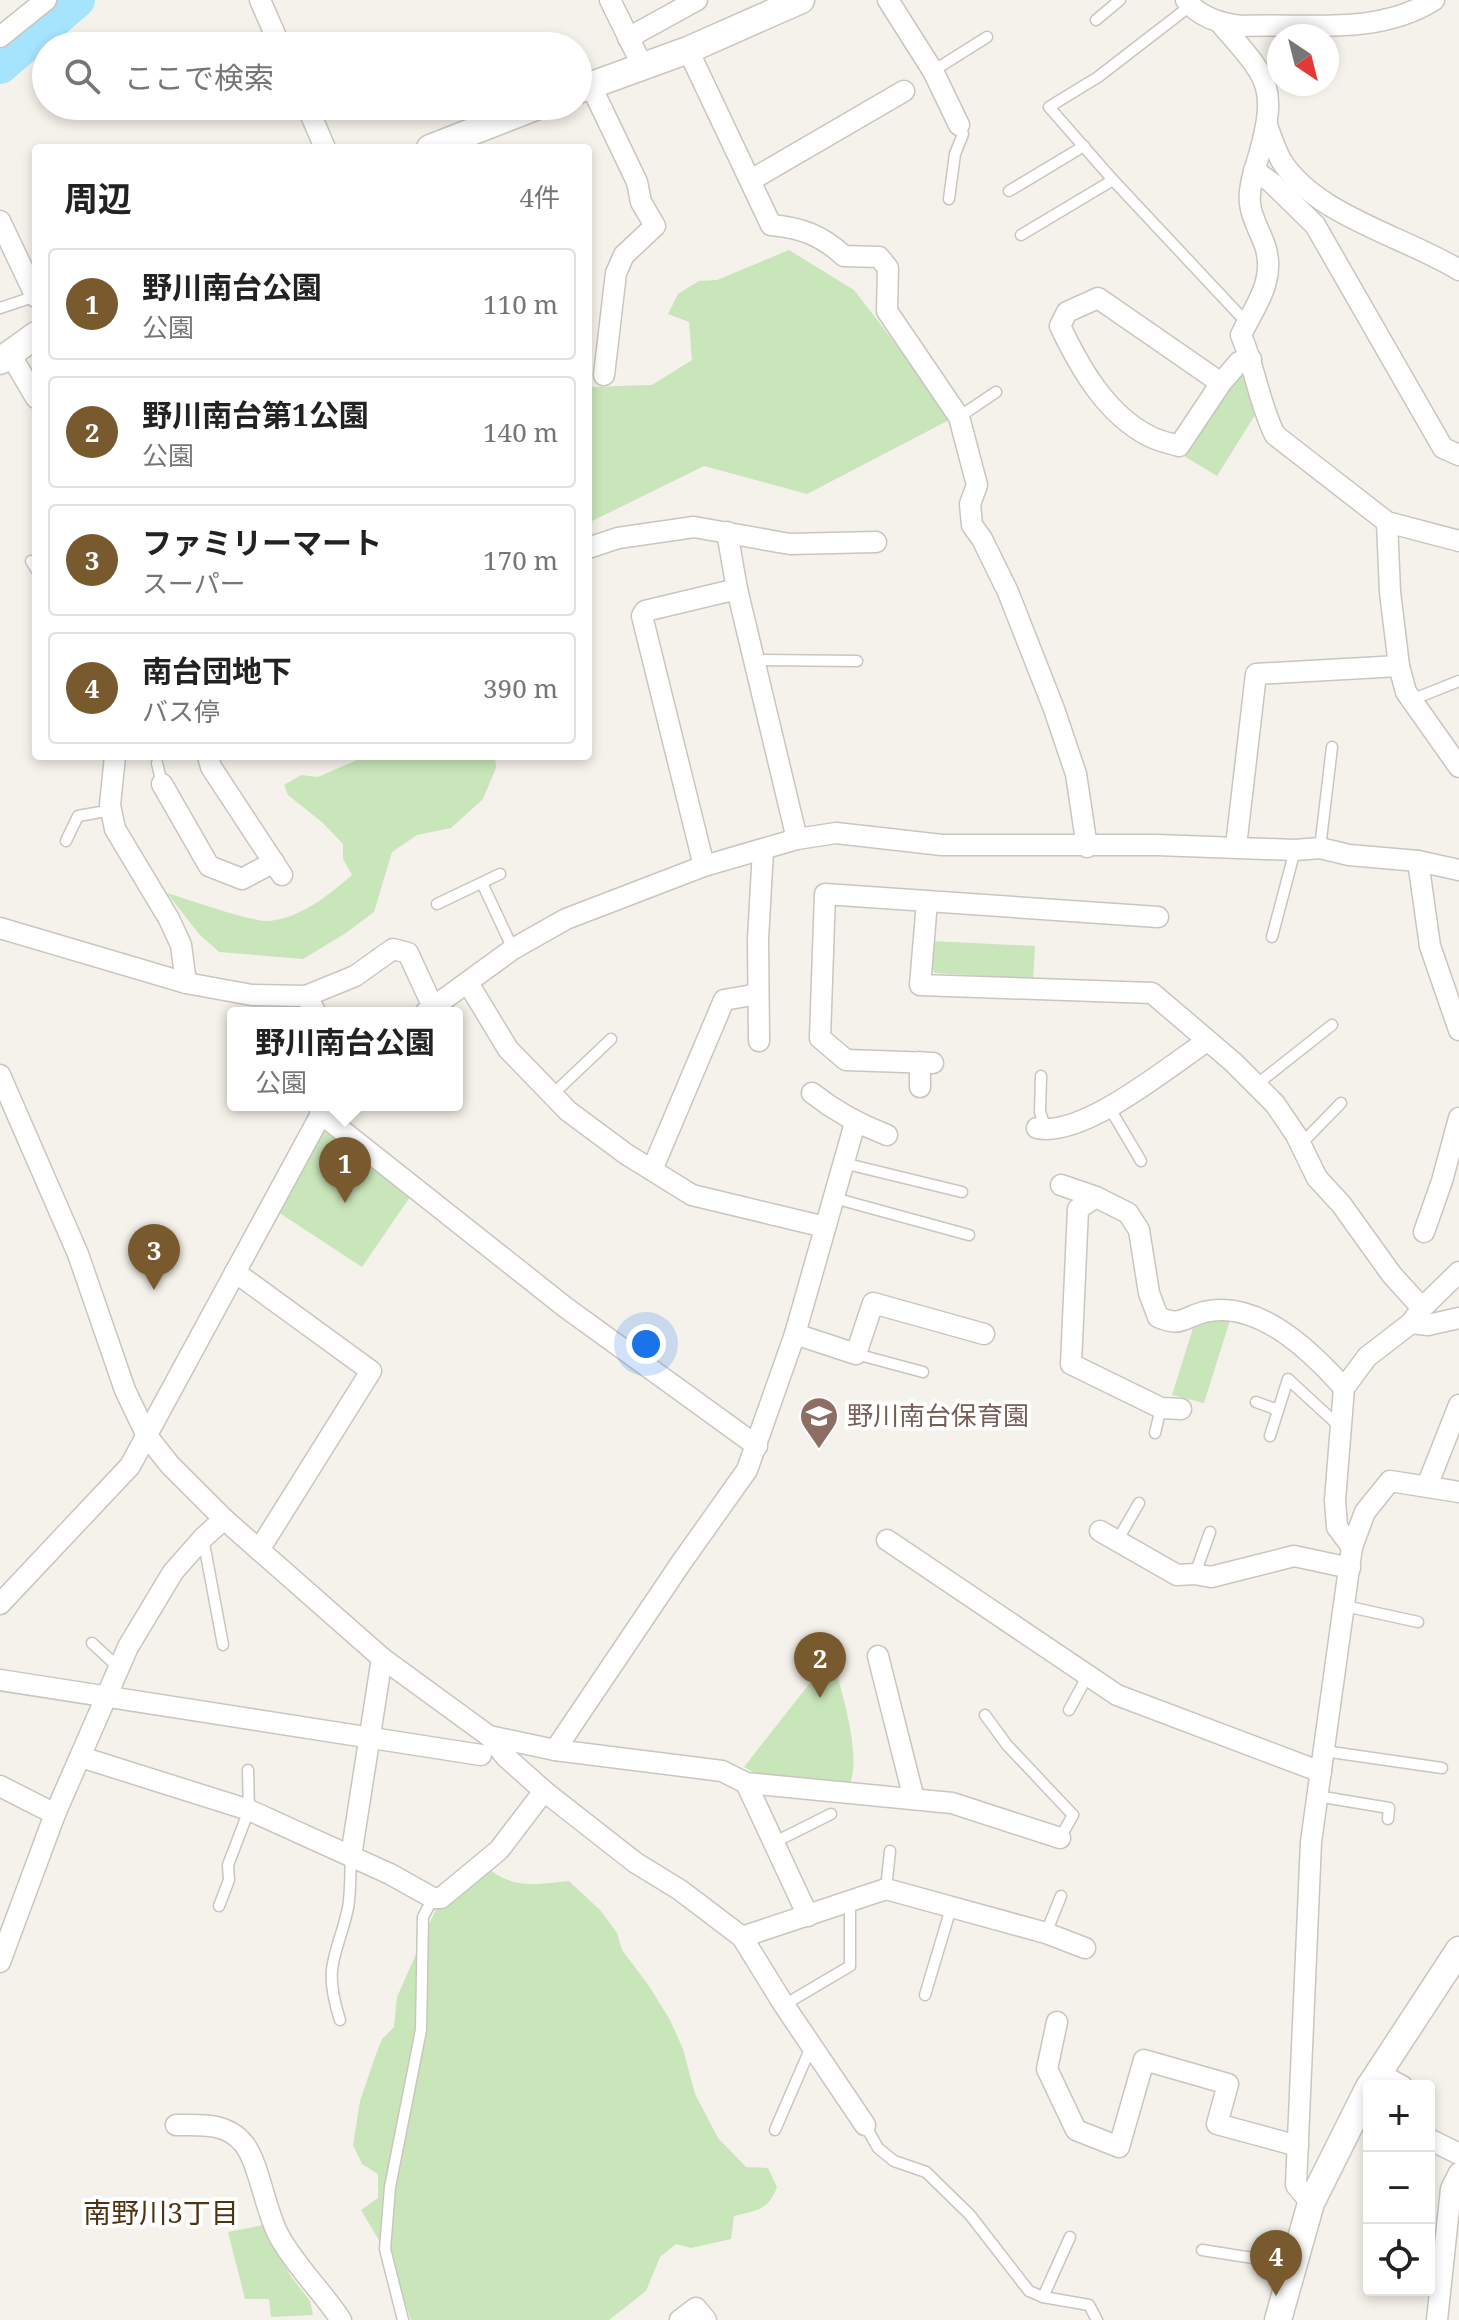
<!DOCTYPE html>
<html lang="ja">
<meta charset="utf-8">
<style>
:root{--surface:#fff;--page:#f6f6f6;--text:#222;--muted:#767676;--line:#e0e0e0;--accent:#785a2e}
body{margin:0;font-family:"Noto Serif","Noto Sans JP",serif;background:var(--page);color:var(--text)}
.controls{position:absolute;right:24px;bottom:24px;display:grid;overflow:hidden;border-radius:8px;box-shadow:0 4px 12px #0003}
.controls button{width:72px;height:72px;display:grid;place-items:center;padding:0;border:0;border-bottom:2px solid var(--line);background:var(--surface);color:var(--text);font:40px sans-serif}
.compass{position:absolute;left:1267px;top:24px;width:72px;height:72px;border-radius:50%;background:var(--surface);box-shadow:0 4px 12px #0003;rotate:145deg}
.you{position:absolute;left:646px;top:1344px;width:28px;height:28px;margin:-20px;border:6px solid #fff;border-radius:50%;background:#1a73e8;box-shadow:0 0 0 12px #1a73e833}
.badge{display:grid;place-items:center;width:52px;height:52px;border-radius:50%;background:var(--accent);color:#fff;font-size:26px;font-weight:700}
.pin{position:absolute;translate:-50% -66px;filter:drop-shadow(0 2px 4px #0008)}
.pin::after{content:'';position:absolute;top:42px;width:28px;height:24px;background:inherit;clip-path:polygon(0 0,100% 0,50% 100%)}
.popup{position:absolute;left:227px;top:1007px;width:236px;height:104px;box-sizing:border-box;display:grid;place-content:center;border-radius:8px;background:var(--surface);filter:drop-shadow(0 2px 6px #0005);font-size:26px;white-space:nowrap;color:var(--muted)}
.popup b{font-size:30px;color:var(--text)}
.popup::after{content:'';position:absolute;left:50%;top:100%;margin-left:-16px;border:16px solid transparent;border-top-color:var(--surface)}
.list{margin:0;padding:0;list-style:none}
h2{display:flex;justify-content:space-between;align-items:center;height:104px;margin:0;padding:0 32px;font-size:34px}
h2 small{font-size:26px;font-weight:400;color:var(--muted)}
.list li{display:grid;grid-template-columns:52px 1fr auto;gap:24px;align-items:center;box-sizing:border-box;height:112px;margin:0 16px 16px;padding:0 16px;border:2px solid var(--line);border-radius:8px}
.list b{display:block;font-size:30px;white-space:nowrap}
.list p{margin:0;font-size:26px;white-space:nowrap;color:var(--muted)}
.list em{font-size:26px;font-style:normal;color:var(--muted)}
.icon{flex:none;width:44px;height:44px;fill:none;stroke:currentColor;stroke-width:2;stroke-linecap:round;stroke-linejoin:round}
.map{position:relative;flex:none;width:1459px;height:2320px;overflow:hidden}
.search{position:absolute;background:var(--surface);box-shadow:0 4px 12px #0003;left:32px;top:32px;width:560px;height:88px;display:flex;align-items:center;gap:20px;box-sizing:border-box;padding:0 28px;border-radius:44px;color:var(--muted);font-size:30px}
.panel{position:absolute;background:var(--surface);box-shadow:0 4px 12px #0003;left:32px;top:144px;width:560px;height:616px;border-radius:8px}
.map>svg:first-child{display:block}
.green{fill:#c9e5ba}
.lines{fill:none;stroke-linecap:round;stroke-linejoin:round}
.river{stroke:#a6e3fd;stroke-width:36}
.service-casing{stroke:#c9c6c0;stroke-width:13}
.minor-casing{stroke:#c9c6c0;stroke-width:23}
.tertiary-casing{stroke:#c9c6c0;stroke-width:29}
.service{stroke:#fff;stroke-width:10}
.minor{stroke:#fff;stroke-width:20}
.tertiary{stroke:#fff;stroke-width:26}
.labels{text-anchor:middle;stroke-width:8;stroke-linejoin:round;paint-order:stroke}
.education-label{font-size:26px;fill:#785e54;stroke:#fff;text-anchor:start}
.neighbourhood-label{font-size:28px;fill:#4d3512;stroke:#fff}
</style>
<div class="map">
<svg width="1459" height="2320" viewBox="0 0 1459 2320">
<rect width="100%" height="100%" fill="#f5f2eb"/>
<g class="green">
<polygon points="789,250 854,290 953,418 807,494 704,466 588,523 588,387 652,385 692,360 689,322 668,314 678,294 699,281 717,280"/>
<polygon points="1244,369 1258,410 1217,476 1184,456 1237,372"/>
<path d="M366,756H495L496,768L483,799L451,828L417,835L392,852L374,912L346,933L303,959L219,952L199,934L167,893C187,899 254,923 270,921C302,917 329,895 352,875L343,859V844L323,823L288,795L284,785L301,775L318,777Z"/>
<polygon points="931,941 1035,946 1033,979 935,973 928,966"/>
<polygon points="331,1130 412,1194 362,1267 278,1212 323,1132"/>
<polygon points="1231,1317 1204,1403 1172,1395 1194,1325"/>
<path d="M832,1655C840,1689 862,1752 850,1784L760,1776L744,1767Z"/>
<path d="M489,1869C515,1890 538,1884 569,1881L600,1910L617,1933L622,1950L649,1986L670,2020L683,2049L695,2094L718,2138L746,2167L768,2168L777,2187C768,2211 757,2210 734,2216L731,2239L691,2248L676,2244L660,2257L646,2291L609,2320H411L387,2254L361,2210L378,2198V2174L362,2164L353,2145L360,2101L375,2057L382,2039L394,2027L397,1997L436,1909Z"/>
<polygon points="263,2225 290,2275 310,2301 313,2315 271,2317 269,2299 245,2299 228,2232"/>
</g>
<g class="lines">
<polyline class="river" points="0,66 77,0"/>
<g class="service-casing">
<g id="service">
<polyline points="1190,6 1098,77 1049,107 1113,180 1247,323"/>
<polyline points="1096,20 1120,0"/>
<polyline points="933,71 987,37"/>
<polyline points="1009,191 1084,146"/>
<polyline points="949,199 955,154 963,134 959,125"/>
<polyline points="1021,235 1113,180"/>
<polyline points="0,308 36,296"/>
<polyline points="959,417 996,392"/>
<polyline points="31,561 36,569"/>
<polyline points="756,660 857,661"/>
<polyline points="1411,700 1459,681"/>
<polyline points="157,763 162,784"/>
<polyline points="66,841 78,816 112,810"/>
<polyline points="1320,848 1332,747"/>
<polyline points="482,883 513,949"/>
<polyline points="437,904 500,874"/>
<polyline points="1272,937 1295,850"/>
<polyline points="1041,1076 1040,1112 1046,1129"/>
<polyline points="1256,1085 1332,1025"/>
<polyline points="552,1095 611,1039"/>
<polyline points="1109,1107 1141,1161"/>
<polyline points="1301,1144 1341,1103"/>
<polyline points="843,1163 962,1192"/>
<polyline points="834,1198 969,1235"/>
<polyline points="856,1354 923,1372"/>
<polyline points="1256,1402 1278,1410"/>
<polyline points="1155,1433 1161,1408"/>
<polyline points="1270,1436 1288,1379 1339,1426"/>
<polyline points="203,1538 223,1645"/>
<polyline points="1117,1541 1139,1503"/>
<polyline points="1195,1574 1210,1532"/>
<polyline points="1345,1606 1418,1622"/>
<polyline points="92,1643 119,1668"/>
<polyline points="1069,1710 1088,1675"/>
<polyline points="985,1715 1007,1745 1073,1815 1060,1838"/>
<polyline points="1324,1751 1442,1768"/>
<polyline points="1317,1796 1389,1808 1388,1819"/>
<polyline points="775,1842 831,1814"/>
<polyline points="886,1889 890,1851"/>
<polyline points="219,1906 229,1880 228,1865 249,1810 248,1770"/>
<polyline points="1046,1933 1061,1896"/>
<polyline points="925,1995 951,1908"/>
<polyline points="784,2005 850,1966 850,1902"/>
<path d="M340,2020C322,1964 337,1958 348,1908C351,1891 350,1873 351,1856"/>
<polyline points="865,2125 878,2148 894,2161 926,2172 970,2215 1029,2291 1043,2297 1089,2305 1097,2320"/>
<polyline points="775,2130 811,2047"/>
<polyline points="1202,2250 1291,2264"/>
<polyline points="1043,2297 1070,2237"/>
<polyline points="403,2320 385,2249 390,2187 421,2030 423,1917 433,1898"/>
</g>
</g>
<g class="minor-casing">
<g id="minor">
<polyline points="260,0 280,46"/>
<polyline points="610,0 642,65"/>
<polyline points="888,0 933,71 959,125"/>
<path d="M1186,0C1200,18 1222,24 1243,26C1307,23 1377,36 1434,0"/>
<path d="M1221,24C1266,77 1279,83 1259,155C1255,169 1248,188 1250,203C1251,219 1262,234 1266,249C1275,283 1254,307 1241,335C1255,368 1259,403 1275,435L1387,522L1459,541"/>
<polyline points="0,37 46,0"/>
<polyline points="628,38 697,0"/>
<path d="M688,50L771,225C802,228 821,235 844,256L879,257L888,268L887,311L959,417L977,485L970,504L972,525L982,539L1008,592L1054,709L1076,774L1087,847"/>
<polyline points="591,86 637,182 641,202 655,226 624,255 616,273 604,375"/>
<polyline points="307,106 325,148"/>
<path d="M1267,125C1271,137 1275,149 1281,160C1314,215 1406,237 1459,270"/>
<polyline points="1254,170 1272,183 1315,225 1443,448 1459,455"/>
<polyline points="751,180 904,91"/>
<polyline points="0,221 36,297"/>
<polyline points="10,354 36,398"/>
<path d="M1221,383L1098,298L1067,312L1060,326C1080,368 1106,414 1149,436C1158,441 1169,443 1179,446L1221,383L1239,362L1251,359"/>
<polyline points="1387,522 1390,592 1399,666 1406,692 1459,767"/>
<polyline points="727,532 737,589"/>
<polyline points="588,548 618,538 694,527 790,544 876,542"/>
<polyline points="115,756 110,805 115,829 169,919 181,945 186,983"/>
<polyline points="208,756 211,767 282,875"/>
<polyline points="162,784 209,866 242,879 274,862"/>
<polyline points="1236,846 1256,674 1399,666"/>
<polyline points="1418,861 1430,946 1459,1030"/>
<polyline points="704,866 642,616 645,611 737,589 797,839"/>
<polyline points="927,902 920,985 1152,993 1233,1062 1275,1104 1296,1135 1317,1178 1341,1204 1392,1275 1422,1308"/>
<polyline points="0,928 186,983 252,995 306,996 355,976 393,949 408,953 433,1007"/>
<polyline points="468,983 508,1049 568,1111 626,1154 692,1195 825,1227"/>
<polyline points="306,996 316,1013"/>
<polyline points="425,1013 513,949 566,919 704,866 797,839 836,833 942,845 1157,845 1295,850 1320,848 1349,855 1418,861 1459,870"/>
<polyline points="759,1041 758,939 763,850"/>
<polyline points="933,1063 846,1060 820,1038 825,894 1158,917"/>
<polyline points="0,1075 78,1254 125,1390 147,1436 170,1465 224,1519 382,1658 489,1736 506,1757 544,1791 636,1863 680,1890 742,1937 784,2005 865,2125"/>
<polyline points="920,1087 920,1062"/>
<path d="M812,1093C836,1112 858,1124 887,1135"/>
<polyline points="320,1113 565,1307 757,1446"/>
<path d="M1037,1128C1083,1138 1168,1067 1207,1041"/>
<polyline points="652,1170 724,1000 758,994"/>
<polyline points="1061,1185 1096,1197"/>
<polyline points="1424,1232 1442,1181 1459,1118"/>
<polyline points="235,1272 371,1371 259,1550"/>
<polyline points="1411,1323 1428,1325 1459,1318"/>
<polyline points="795,1334 856,1354 873,1303 984,1334"/>
<path d="M1181,1409L1161,1408L1071,1364L1078,1209L1096,1197L1128,1213L1139,1230L1149,1293L1158,1317C1181,1327 1182,1318 1204,1312C1258,1299 1311,1351 1344,1388"/>
<polyline points="1427,1486 1459,1405"/>
<polyline points="1100,1531 1177,1575 1195,1574 1211,1577 1294,1556 1350,1568"/>
<polyline points="887,1540 1117,1695 1321,1772"/>
<polyline points="1352,1547 1337,1527 1335,1500 1344,1388 1367,1357 1411,1323 1422,1308 1459,1272"/>
<polyline points="0,1604 130,1466 326,1105"/>
<polyline points="878,1656 914,1799"/>
<polyline points="0,1680 481,1755"/>
<polyline points="489,1736 555,1750 722,1771 746,1783 952,1803 1060,1838"/>
<polyline points="555,1750 681,1563 747,1470 795,1334 855,1123"/>
<polyline points="81,1757 249,1810 390,1874 433,1898 441,1898 499,1850 544,1791"/>
<polyline points="746,1783 808,1916"/>
<polyline points="0,1786 55,1814"/>
<polyline points="351,1856 382,1658"/>
<polyline points="742,1937 886,1889 1046,1933 1085,1948"/>
<polyline points="0,1962 55,1814 128,1647 173,1572 203,1538 224,1519"/>
<polyline points="1057,2022 1047,2069 1076,2130 1119,2147 1144,2060 1228,2084 1217,2124 1298,2146"/>
<polyline points="1376,2072 1402,2086"/>
<path d="M176,2125C200,2125 227,2122 244,2144C259,2163 265,2210 279,2236C296,2267 322,2291 341,2320"/>
<polyline points="1429,2139 1459,2154"/>
<polyline points="1311,2203 1296,2185 1311,1842 1352,1547 1365,1512 1390,1481 1459,1492"/>
<polyline points="680,2320 696,2308 706,2320"/>
<polyline points="1437,2320 1451,2189 1459,2173"/>
</g>
</g>
<g class="tertiary-casing">
<g id="tertiary">
<polyline points="578,90 688,50 801,0"/>
<polyline points="430,148 538,106"/>
<polyline points="0,361 36,335"/>
<polyline points="1370,2086 1459,1950"/>
<polyline points="1278,2320 1311,2203 1369,2087"/>
</g>
</g>
<use href="#service" class="service"/>
<use href="#minor" class="minor"/>
<use href="#tertiary" class="tertiary"/>
</g>
<defs>
<g id="school-pin" transform="scale(2)"><path d="M0 17L-7.5 6A9.5 9.5 0 1 1 7.5 6Z" fill="#8d6e63" stroke="#fff"/><path d="M0-5L7-2L0 1L-7-2ZM-4 1L0 2.5L4 1V4Q0 6-4 4Z" fill="#fff"/></g>
</defs>
<g fill-rule="evenodd">
<use href="#school-pin" x="819" y="1416"/>
</g>
<g class="labels">
<g class="education-label">
<text x="847" y="1425">野川南台保育園</text>
</g>
<g class="neighbourhood-label">
<text x="161" y="2223">南野川3丁目</text>
</g>
</g>
</svg>
<div class="controls">
<button>+</button>
<button>−</button>
<button><svg class="icon" aria-label="locate" viewBox="0 0 24 24"><circle cx="12" cy="12" r="6"/><path d="M12 2v4M12 18v4M2 12h4M18 12h4"/></svg></button>
</div>
<svg class="compass" viewBox="-18 -18 36 36"><path d="M0-13l5 13h-10z" fill="#e53935"/><path d="M0 13l5-13h-10z" fill="#767676"/></svg>
<div class="you"></div>
<div class="pin badge" style="left:345px;top:1203px">1</div>
<div class="popup"><b>野川南台公園</b>公園</div>
<div class="pin badge" style="left:820px;top:1698px">2</div>
<div class="pin badge" style="left:154px;top:1290px">3</div>
<div class="pin badge" style="left:1276px;top:2296px">4</div>
<div class="search"><svg class="icon" aria-label="search" viewBox="0 0 24 24"><circle cx="10" cy="10" r="6"/><path d="M15 15l6 6"/></svg>ここで検索</div>
<section class="panel">
<h2>周辺<small>4件</small></h2>
<ul class="list">
<li><span class="badge">1</span><div><b>野川南台公園</b><p>公園</p></div><em>110 m</em></li>
<li><span class="badge">2</span><div><b>野川南台第1公園</b><p>公園</p></div><em>140 m</em></li>
<li><span class="badge">3</span><div><b>ファミリーマート</b><p>スーパー</p></div><em>170 m</em></li>
<li><span class="badge">4</span><div><b>南台団地下</b><p>バス停</p></div><em>390 m</em></li>
</ul>
</section>
</div>
